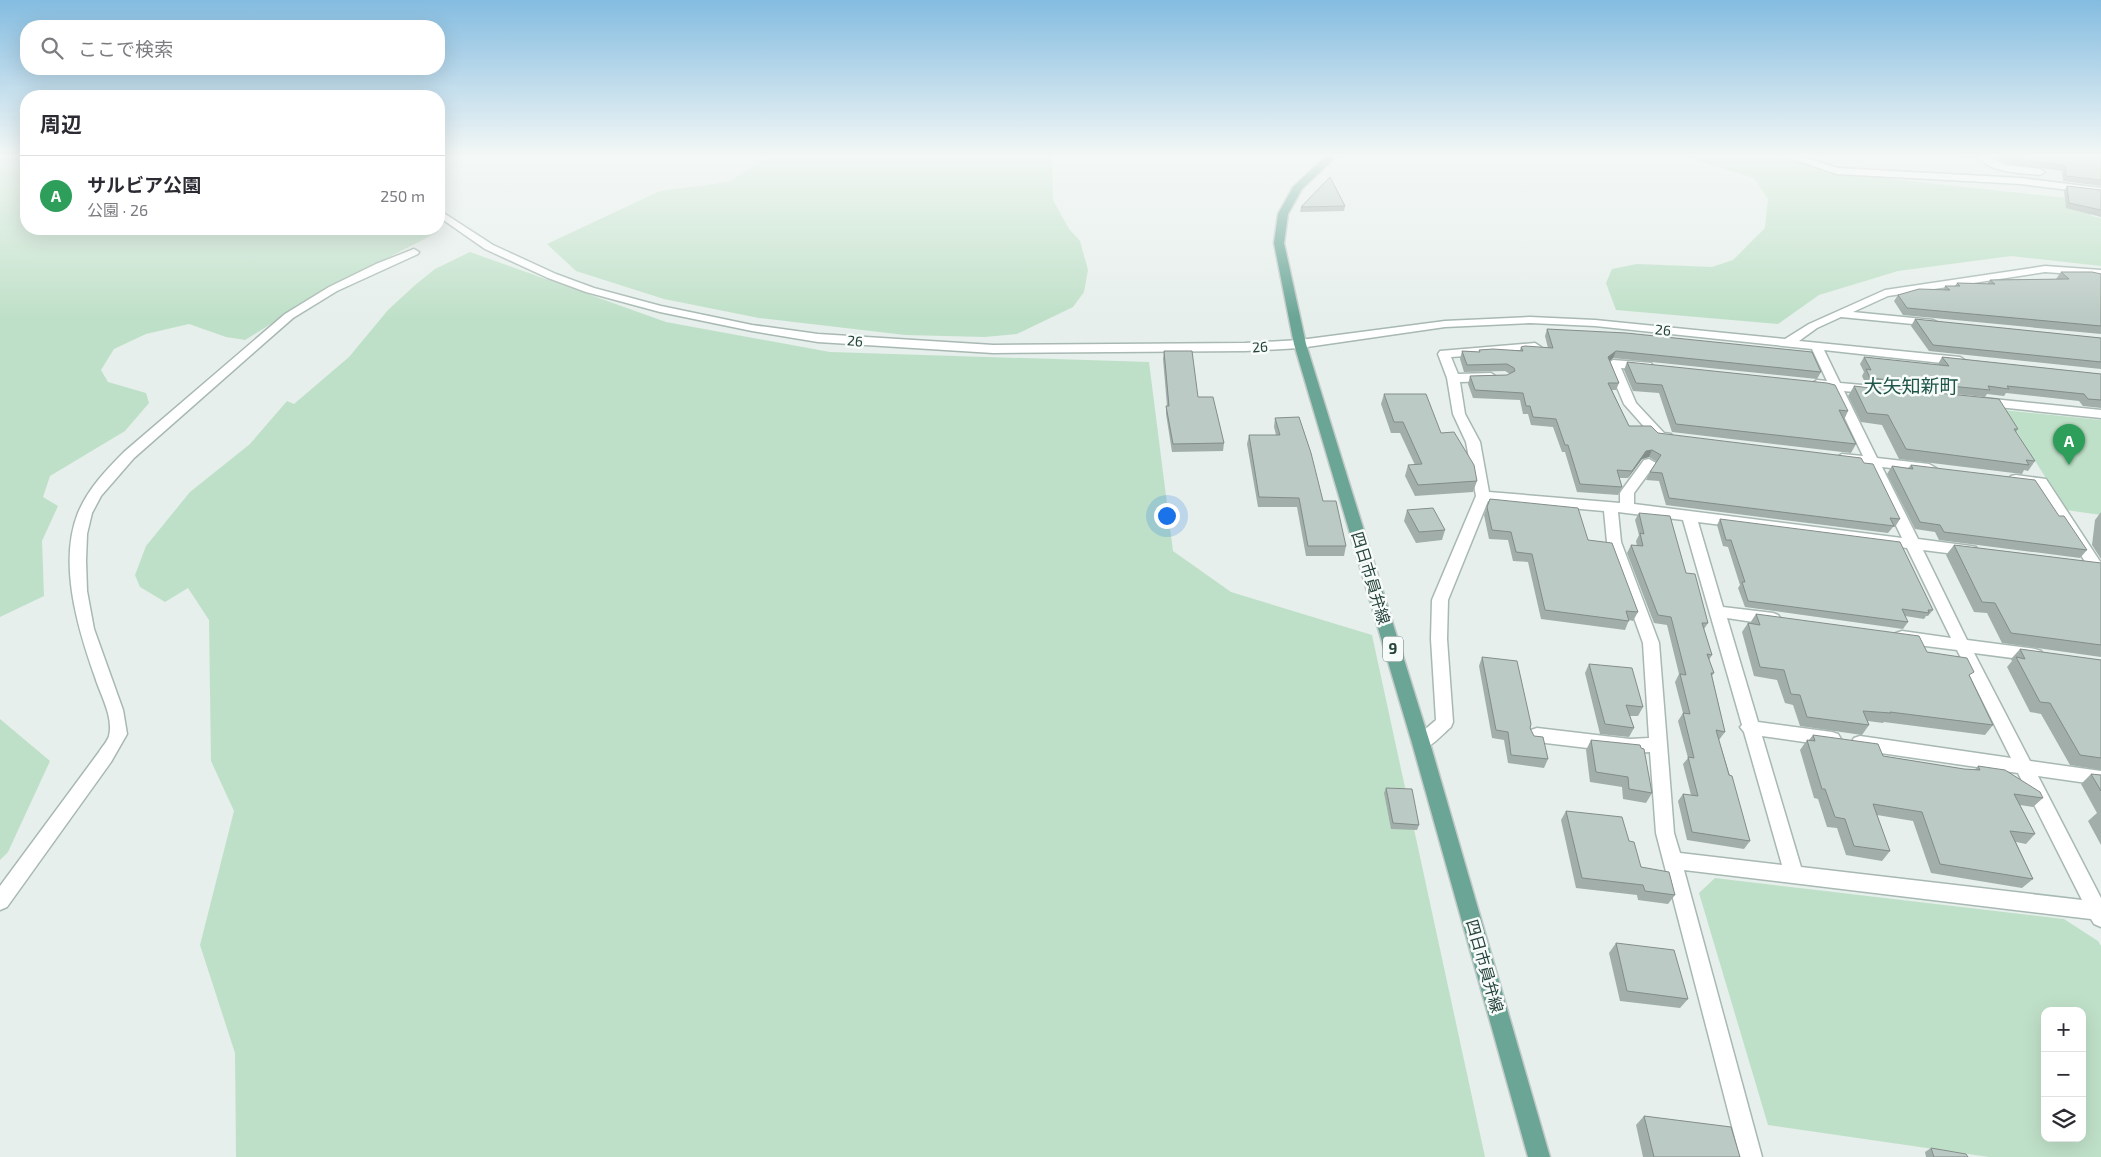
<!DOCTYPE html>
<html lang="ja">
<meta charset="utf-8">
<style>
:root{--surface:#fff;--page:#f7f7f7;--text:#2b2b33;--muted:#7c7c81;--line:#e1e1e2;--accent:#0f766e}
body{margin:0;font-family:"Exo 2","Noto Sans JP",sans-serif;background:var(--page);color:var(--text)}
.controls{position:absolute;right:15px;bottom:15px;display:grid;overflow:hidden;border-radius:10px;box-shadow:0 5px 20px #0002}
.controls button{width:45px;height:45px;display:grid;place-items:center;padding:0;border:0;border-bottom:1px solid var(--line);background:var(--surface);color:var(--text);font:25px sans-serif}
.you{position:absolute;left:1166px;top:515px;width:18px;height:18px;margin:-12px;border:4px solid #fff;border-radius:50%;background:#1a73e8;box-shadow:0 0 0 8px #1a73e833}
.badge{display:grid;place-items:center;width:32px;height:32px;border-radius:50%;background:var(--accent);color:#fff;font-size:16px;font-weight:700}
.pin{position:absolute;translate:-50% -41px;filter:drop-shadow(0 1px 2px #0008)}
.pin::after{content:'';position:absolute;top:26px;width:18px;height:15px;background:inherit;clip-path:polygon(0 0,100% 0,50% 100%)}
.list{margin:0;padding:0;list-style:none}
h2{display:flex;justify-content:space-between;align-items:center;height:65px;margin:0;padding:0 20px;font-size:21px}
h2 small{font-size:16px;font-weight:400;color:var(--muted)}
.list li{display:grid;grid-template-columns:32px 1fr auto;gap:15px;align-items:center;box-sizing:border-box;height:80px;padding:0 20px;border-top:1px solid var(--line)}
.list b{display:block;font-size:19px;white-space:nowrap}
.list p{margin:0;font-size:16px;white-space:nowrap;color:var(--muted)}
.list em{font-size:16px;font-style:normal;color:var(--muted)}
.icon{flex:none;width:28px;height:28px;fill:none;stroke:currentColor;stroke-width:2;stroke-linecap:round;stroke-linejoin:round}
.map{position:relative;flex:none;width:2101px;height:1157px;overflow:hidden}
.search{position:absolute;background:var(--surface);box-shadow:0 5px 20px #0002;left:20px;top:20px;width:425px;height:55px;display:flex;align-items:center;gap:12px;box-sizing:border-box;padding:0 18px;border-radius:20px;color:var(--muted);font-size:19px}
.panel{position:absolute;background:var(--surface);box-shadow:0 5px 20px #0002;left:20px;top:90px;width:425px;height:145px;border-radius:20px}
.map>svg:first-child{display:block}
.green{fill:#bfe0c8;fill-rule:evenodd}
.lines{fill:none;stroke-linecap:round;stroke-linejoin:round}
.minor-casing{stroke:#a8b8b2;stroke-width:3}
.major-casing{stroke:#c2cac8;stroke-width:3}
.minor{fill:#fff;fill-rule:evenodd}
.major{fill:#6aa596;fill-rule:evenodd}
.wall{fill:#a1aea9}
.shaded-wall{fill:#838d89}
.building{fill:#bbcac4;stroke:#838d89}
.labels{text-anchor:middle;stroke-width:5;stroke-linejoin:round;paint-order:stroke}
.far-street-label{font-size:14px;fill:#24423a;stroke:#f7fbf9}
.shield{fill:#f7fbf9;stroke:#637a73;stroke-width:1}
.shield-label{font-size:15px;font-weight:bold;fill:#24423a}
.street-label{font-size:16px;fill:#24423a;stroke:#f7fbf9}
.quarter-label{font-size:19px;fill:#1f5548;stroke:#f7fbf9}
</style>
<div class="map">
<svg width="2101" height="1157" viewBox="0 0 2101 1157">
<rect width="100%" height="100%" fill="#e6efeb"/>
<g class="green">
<polygon points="0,156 26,156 26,229 434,229 438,232 327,289 245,340 226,337 189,324 146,334 114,349 101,370 108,382 146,393 149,403 125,431 50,476 43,497 58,506 42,541 44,596 0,617"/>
<polygon points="771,156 1052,156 1053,200 1069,229 1080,241 1088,270 1084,292 1073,307 1017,334 985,337 905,335 759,318 664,299 576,271 547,244 660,191 728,182"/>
<polygon points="1683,156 1790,156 1830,168 1891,179 2076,199 2092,216 2101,218 2101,266 2011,256 1898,271 1819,295 1778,324 1616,310 1606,283 1612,269 1637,264 1712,267 1733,260 1765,228 1768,199 1754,178"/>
<polygon points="470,252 666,322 830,352 1149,362 1173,551 1231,592 1372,635 1485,1157 236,1157 235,1053 200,945 234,811 211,761 209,620 188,588 165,602 140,587 135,575 146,546 190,492 250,444 287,401 294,404 349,357 388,310 415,285 435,269"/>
<polygon points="2003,410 2101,420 2101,515 2066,510"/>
<polygon points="0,719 50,761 8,852 0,860"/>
<path d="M1715,878L2064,919L2098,941L2101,946V1157H1989L1768,1125L1699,893ZM2045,1011H2082V1138H2045Z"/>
</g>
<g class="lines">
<g class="minor-casing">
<g id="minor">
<polygon points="1784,156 1799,156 1838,168 2021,178 2101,188 2101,194 2021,184 1837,174"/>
<path d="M1978,156H1988L2006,165L2040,169L2045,172L2040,175C2023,173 1987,173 1978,156Z"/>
<path d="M439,210L493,245L556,274L594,288L661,306L752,325L818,334L993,345L1245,343L1300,340L1445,321L1530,317L1595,320L1785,339L1809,324L1885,290L2045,266L2101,270V276L2045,272L1888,296L1853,312L1933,320L1939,323L1933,326L1841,317L1817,328L1799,341L1960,357L1966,361L1960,365L1824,350L1840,383L1873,386L1879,390L1873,394L1844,391L1877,458L1929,464L1936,468L1929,472L1882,467L1918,539L1971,546L1976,547L1978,551L1976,555L1971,556L1923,550L1967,640L2035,649L2041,651L2043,655L2041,659L2035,661L1974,653L2030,761L2101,771V785L2038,776L2101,898V927L2094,924L2091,919L1684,870L1762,1157H1740L1656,833L1650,752L1630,753L1537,742L1531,740L1528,735L1531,730L1537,728L1630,739L1649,738L1643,643L1607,542L1604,511L1488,501L1448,600L1447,639L1453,722L1451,727C1441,735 1429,752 1415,748L1412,743L1415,738L1436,720L1431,639L1432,600L1476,496L1466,442L1453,414L1447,378L1438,354L1440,351L1535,343L1541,347L1535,351L1451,357L1458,374L1491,373L1497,377L1491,381L1460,382L1465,414L1480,442L1489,492L1620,503V493L1622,490L1644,460L1649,459L1656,463L1634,493V504L1902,538L1867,465L1842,462L1835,458L1842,454L1863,456L1831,389L1813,387L1811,384L1817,380L1827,381L1812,349L1595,326L1530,323L1445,327L1300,348L1245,351L993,353L818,342L752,331L660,312L586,292L548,278L485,249L439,217ZM1618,512L1683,520L1742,725L1740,727L1744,732L1782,865L1680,853L1674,833L1659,643L1621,542ZM1698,522L1907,548L1951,638L1902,631L1896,633L1894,637L1896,641L1902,643L1957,650L2011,758L1860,736L1854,738L1851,743L1854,748L1860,750L2018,773L2082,900L1801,867L1762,736L1832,746L1838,744L1841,739L1838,734L1832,732L1758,722L1727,618L1773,625L1778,623L1781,619L1778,615L1773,613L1723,607Z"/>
<path d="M414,249L419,252L418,254L337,291L293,318L134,458L101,496L92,513L87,534L86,561L87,591L94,629L123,710L127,734L111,762L7,907L0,910V886L99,752C102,747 107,742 109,736C114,717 100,694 95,677C78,629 58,563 78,513C88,489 106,470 124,452L285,314L329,287L376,264Z"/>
<polygon points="1613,360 1651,363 1653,366 1647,370 1621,368 1636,403 1664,433 1671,434 1673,437 1671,440 1655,439 1624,404 1607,364"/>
<polygon points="1983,398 2101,410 2101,418 1979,405 1977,402 1979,399"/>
<polygon points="2016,475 2046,479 2101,563 2101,571 2091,571 2037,486 2011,482 2009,479 2011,476"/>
</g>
</g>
<g class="major-casing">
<polygon id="major" points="1326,156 1337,156 1302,189 1288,214 1284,243 1306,344 1430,743 1550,1157 1528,1157 1412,743 1294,344 1274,243 1278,214 1293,187"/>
</g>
<use href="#minor" class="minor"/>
<use href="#major" class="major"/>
</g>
<g class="wall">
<polygon points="1961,156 1979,156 1978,159"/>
<polygon points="1992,156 2101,156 2101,186 2063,181 2062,171 2006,163"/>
<polygon points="2067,186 2101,190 2101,217 2066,208 2064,191"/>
<polygon points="1345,206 1344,211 1300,212 1301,207"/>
<polygon points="2061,272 2101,274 2101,334 1903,315 1894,301 1898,295 1943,290 1945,286 1955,286 1957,283 1987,284 1990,280 2057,279 2056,279"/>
<polygon points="1915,319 2101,338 2101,369 1929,351 1911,326"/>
<polygon points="1547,329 1821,372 1817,379 1613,358 1610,361 1619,383 1616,390 1612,390 1629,426 1658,433 1864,463 1900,519 1895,527 1893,527 1888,533 1666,505 1659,481 1646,480 1650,472 1657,462 1649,457 1642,459 1628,478 1619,478 1622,487 1618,495 1577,492 1565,452 1562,452 1553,427 1531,425 1528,414 1523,414 1520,400 1473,398 1468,384 1470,376 1507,375 1510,374 1505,371 1464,372 1460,359 1462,351 1479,352 1479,350 1520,350 1521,347 1548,348 1545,336"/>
<polygon points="1164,351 1198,397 1224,443 1223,451 1172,452 1166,414 1166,406 1167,406 1163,359"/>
<polygon points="1864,357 1939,365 1938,364 1942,357 2101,374 2101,408 2083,406 2079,401 2006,393 2004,396 1987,394 1985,397 1866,385 1862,376 1864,372 1860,364"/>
<polygon points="1627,362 1848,411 1844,420 1856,444 1851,453 1672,432 1659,393 1633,391 1624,370"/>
<polygon points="1854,386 1876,389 1878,387 2018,429 2016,432 2035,461 2028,471 2024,470 2022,474 1899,459 1882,425 1861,422 1848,396"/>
<polygon points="1384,394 1441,433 1477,481 1473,492 1415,496 1405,476 1408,465 1415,465 1400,433 1391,433 1381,404"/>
<polygon points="1275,418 1323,501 1346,546 1344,556 1306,556 1297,507 1258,507 1247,444 1249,435 1276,435 1274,427"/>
<polygon points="1911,465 2059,516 2087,550 2080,558 1939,540 1935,532 1915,529 1887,474 1892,466 1908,468"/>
<polygon points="1490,499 1588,540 1638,612 1633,621 1629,620 1625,630 1541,619 1528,562 1513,561 1508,540 1489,539 1484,515"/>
<polygon points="1407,510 1445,530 1442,540 1416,543 1404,521"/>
<polygon points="2101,512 2101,559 2092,545 2095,520"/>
<polygon points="1639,513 1686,573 1708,623 1704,629 1712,655 1709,660 1714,673 1712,676 1725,732 1719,740 1750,841 1744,849 1687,840 1678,801 1683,794 1691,795 1683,764 1688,758 1678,721 1683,713 1675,682 1679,674 1667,625 1654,623 1627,553 1631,545 1637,546 1636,541 1639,535 1635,520"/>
<polygon points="1720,519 1933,610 1928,616 1926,616 1924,619 1905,616 1908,622 1903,629 1745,607 1738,588 1740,585 1728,547 1723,546 1717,525"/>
<polygon points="1954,545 2101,563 2101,657 2002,643 1987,613 1974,612 1946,555"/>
<polygon points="1756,614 1927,652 1970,677 1993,725 1985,735 1884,722 1883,723 1868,721 1869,725 1862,735 1800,726 1793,705 1785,703 1777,680 1754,676 1742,632 1748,623 1750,623"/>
<polygon points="2020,649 2101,660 2101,770 2070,765 2041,714 2030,712 2007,667 2012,661 2011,659"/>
<polygon points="1482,657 1530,728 1534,736 1548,759 1544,768 1508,763 1504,740 1492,738 1479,666"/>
<polygon points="1589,664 1643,707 1638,716 1630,716 1634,728 1629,737 1600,734 1585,673"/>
<polygon points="1813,735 1883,756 1964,769 1975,770 1978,766 2043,798 2033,807 2020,805 2035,834 2026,844 2016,842 2033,879 2022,888 1931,873 1913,821 1877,815 1890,851 1882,861 1846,855 1837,828 1827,827 1818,799 1814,798 1800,750 1807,740 1809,740"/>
<polygon points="1591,740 1652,793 1646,803 1623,799 1622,787 1590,782 1586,750"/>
<polygon points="2091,774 2101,775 2101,845 2088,821 2097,813 2081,784"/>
<polygon points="1386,788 1419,825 1417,830 1391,829 1384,793"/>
<polygon points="1566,811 1629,841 1641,867 1675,895 1668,904 1638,900 1637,895 1576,888 1561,820"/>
<polygon points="1616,943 1688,999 1680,1008 1620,1001 1609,953"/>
<polygon points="1644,1116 1740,1157 1643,1157 1636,1125"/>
<polygon points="1931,1148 1968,1157 1926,1157 1925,1152"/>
</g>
<g class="shaded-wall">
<polygon points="1616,351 1613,358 1605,365 1608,357"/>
<polygon points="1652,450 1649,457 1642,459 1628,478 1632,471 1646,451"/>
</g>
<g class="building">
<polygon points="2007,156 2101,156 2101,180 2066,176 2065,166 2009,157"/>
<polygon points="1330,177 1345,206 1301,207"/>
<polygon points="2067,186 2101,190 2101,210 2069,203"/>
<polygon points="2061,272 2092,272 2101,274 2101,326 1907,308 1898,295 1919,289 1950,290 1945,286 1960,286 1957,283 1995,284 1990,280 2069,279"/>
<polygon points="1915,319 2101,338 2101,362 1933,345"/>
<polygon points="1547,329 1626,333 1812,352 1821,372 1616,351 1608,357 1619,383 1608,383 1629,426 1651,426 1658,433 1861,458 1864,463 1873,464 1900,519 1890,518 1894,526 1669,498 1662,473 1650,472 1661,455 1652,450 1646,451 1632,471 1617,470 1622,487 1580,484 1568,445 1565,445 1556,419 1533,417 1530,406 1526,406 1523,393 1475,390 1470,376 1507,375 1515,371 1514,368 1507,364 1467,365 1462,351 1480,352 1479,350 1493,349 1523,351 1521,347 1525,346 1553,348"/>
<polygon points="1164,351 1192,351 1198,397 1213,397 1224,443 1173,444 1166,406 1169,406"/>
<polygon points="1864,357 1949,366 1942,357 2101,374 2101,400 2088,399 2084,394 2007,386 2009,389 1988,386 1990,390 1870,378 1866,369 1871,370"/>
<polygon points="1627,362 1827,383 1835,385 1848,411 1839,410 1856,444 1676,424 1662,385 1636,383"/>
<polygon points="1854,386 1879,389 1878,387 1999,399 2018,429 2014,429 2035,461 2026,460 2029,465 1906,449 1888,415 1867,413"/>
<polygon points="1384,394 1426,394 1441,433 1454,432 1474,465 1477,481 1418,485 1408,465 1422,464 1403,422 1394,422"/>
<polygon points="1299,417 1311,453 1323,501 1336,501 1346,546 1308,546 1299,498 1259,497 1249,435 1280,435 1275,418"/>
<polygon points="1911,465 2035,480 2059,516 2064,516 2087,550 1944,532 1940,525 1920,522 1892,466 1913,469"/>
<polygon points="1490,499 1578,508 1588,540 1612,543 1638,612 1626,611 1629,621 1545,610 1532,554 1516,552 1511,532 1492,530 1487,507"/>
<polygon points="1433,508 1445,530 1419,532 1407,510"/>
<polygon points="1639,513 1670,516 1686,573 1695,574 1708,623 1702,623 1712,655 1707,654 1714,673 1711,673 1725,732 1716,730 1729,775 1732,776 1750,841 1692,832 1683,794 1698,796 1688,757 1694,758 1683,713 1690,714 1680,674 1686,675 1671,617 1658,615 1631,545 1643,546 1640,533 1644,534"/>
<polygon points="1720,519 1900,542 1933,610 1928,610 1929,613 1902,609 1908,622 1748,601 1742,582 1745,582 1731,540 1726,540"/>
<polygon points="1954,545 2101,563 2101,645 2011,633 1995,603 1982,602"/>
<polygon points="1756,614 1919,636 1927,652 1967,658 1974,672 1969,675 1993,725 1890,712 1891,713 1863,711 1869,725 1807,717 1800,695 1791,694 1784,670 1760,667 1748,623 1760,625"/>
<polygon points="2020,649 2101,660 2101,758 2080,755 2050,703 2040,702 2016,657 2025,659"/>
<polygon points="1482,657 1517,661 1531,724 1530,728 1534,736 1543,737 1548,759 1511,755 1508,732 1496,730"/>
<polygon points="1589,664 1632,668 1643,707 1626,705 1634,728 1605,724"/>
<polygon points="1813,735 1878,744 1883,756 1964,769 1980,770 1978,766 2005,770 2040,792 2043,798 2014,794 2035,834 2010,831 2033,879 1940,864 1922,812 1873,804 1890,851 1854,846 1845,819 1835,817 1825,789 1822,789 1807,740 1815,741"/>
<polygon points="1591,740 1640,745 1641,748 1644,749 1652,793 1629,789 1628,777 1596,772"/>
<polygon points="2091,774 2101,775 2101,791"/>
<polygon points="1386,788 1412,789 1419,825 1393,823"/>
<polygon points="1566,811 1622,817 1629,841 1634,842 1641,867 1669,872 1675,895 1645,891 1643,885 1582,878"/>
<polygon points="1616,943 1674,950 1688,999 1627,991"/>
<polygon points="1644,1116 1731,1127 1740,1157 1654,1157"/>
<polygon points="1931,1148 1966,1154 1968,1157 1934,1157"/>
</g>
<linearGradient id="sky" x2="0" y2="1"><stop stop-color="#84bce0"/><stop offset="0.49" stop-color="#f4f8f6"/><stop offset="1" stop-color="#f4f8f6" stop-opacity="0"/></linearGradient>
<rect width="2101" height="318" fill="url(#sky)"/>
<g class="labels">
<g class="far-street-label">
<text transform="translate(1663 330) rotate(6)" y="5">26</text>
<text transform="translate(855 341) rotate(5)" y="5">26</text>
<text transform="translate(1260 347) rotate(-4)" y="5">26</text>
</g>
<rect class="shield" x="1383" y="636.5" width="20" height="25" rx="4"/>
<g class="shield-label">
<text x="1393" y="654">9</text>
</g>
<g class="street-label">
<text transform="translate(1371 578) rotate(73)" y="6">四日市員弁線</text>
<text transform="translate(1485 966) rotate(74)" y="6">四日市員弁線</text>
</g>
<g class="quarter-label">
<text x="1911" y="393">大矢知新町</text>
</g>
</g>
</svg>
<div class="controls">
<button>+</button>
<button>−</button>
<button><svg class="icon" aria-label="layers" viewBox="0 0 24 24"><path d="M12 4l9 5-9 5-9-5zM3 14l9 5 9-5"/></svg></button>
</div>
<div class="you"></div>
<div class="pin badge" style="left:2069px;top:465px;background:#2e9e5b">A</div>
<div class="search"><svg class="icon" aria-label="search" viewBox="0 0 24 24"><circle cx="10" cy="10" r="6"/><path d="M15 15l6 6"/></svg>ここで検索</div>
<section class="panel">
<h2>周辺<small></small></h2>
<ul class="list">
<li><span class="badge" style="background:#2e9e5b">A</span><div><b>サルビア公園</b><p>公園 · 26</p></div><em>250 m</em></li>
</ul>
</section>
</div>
